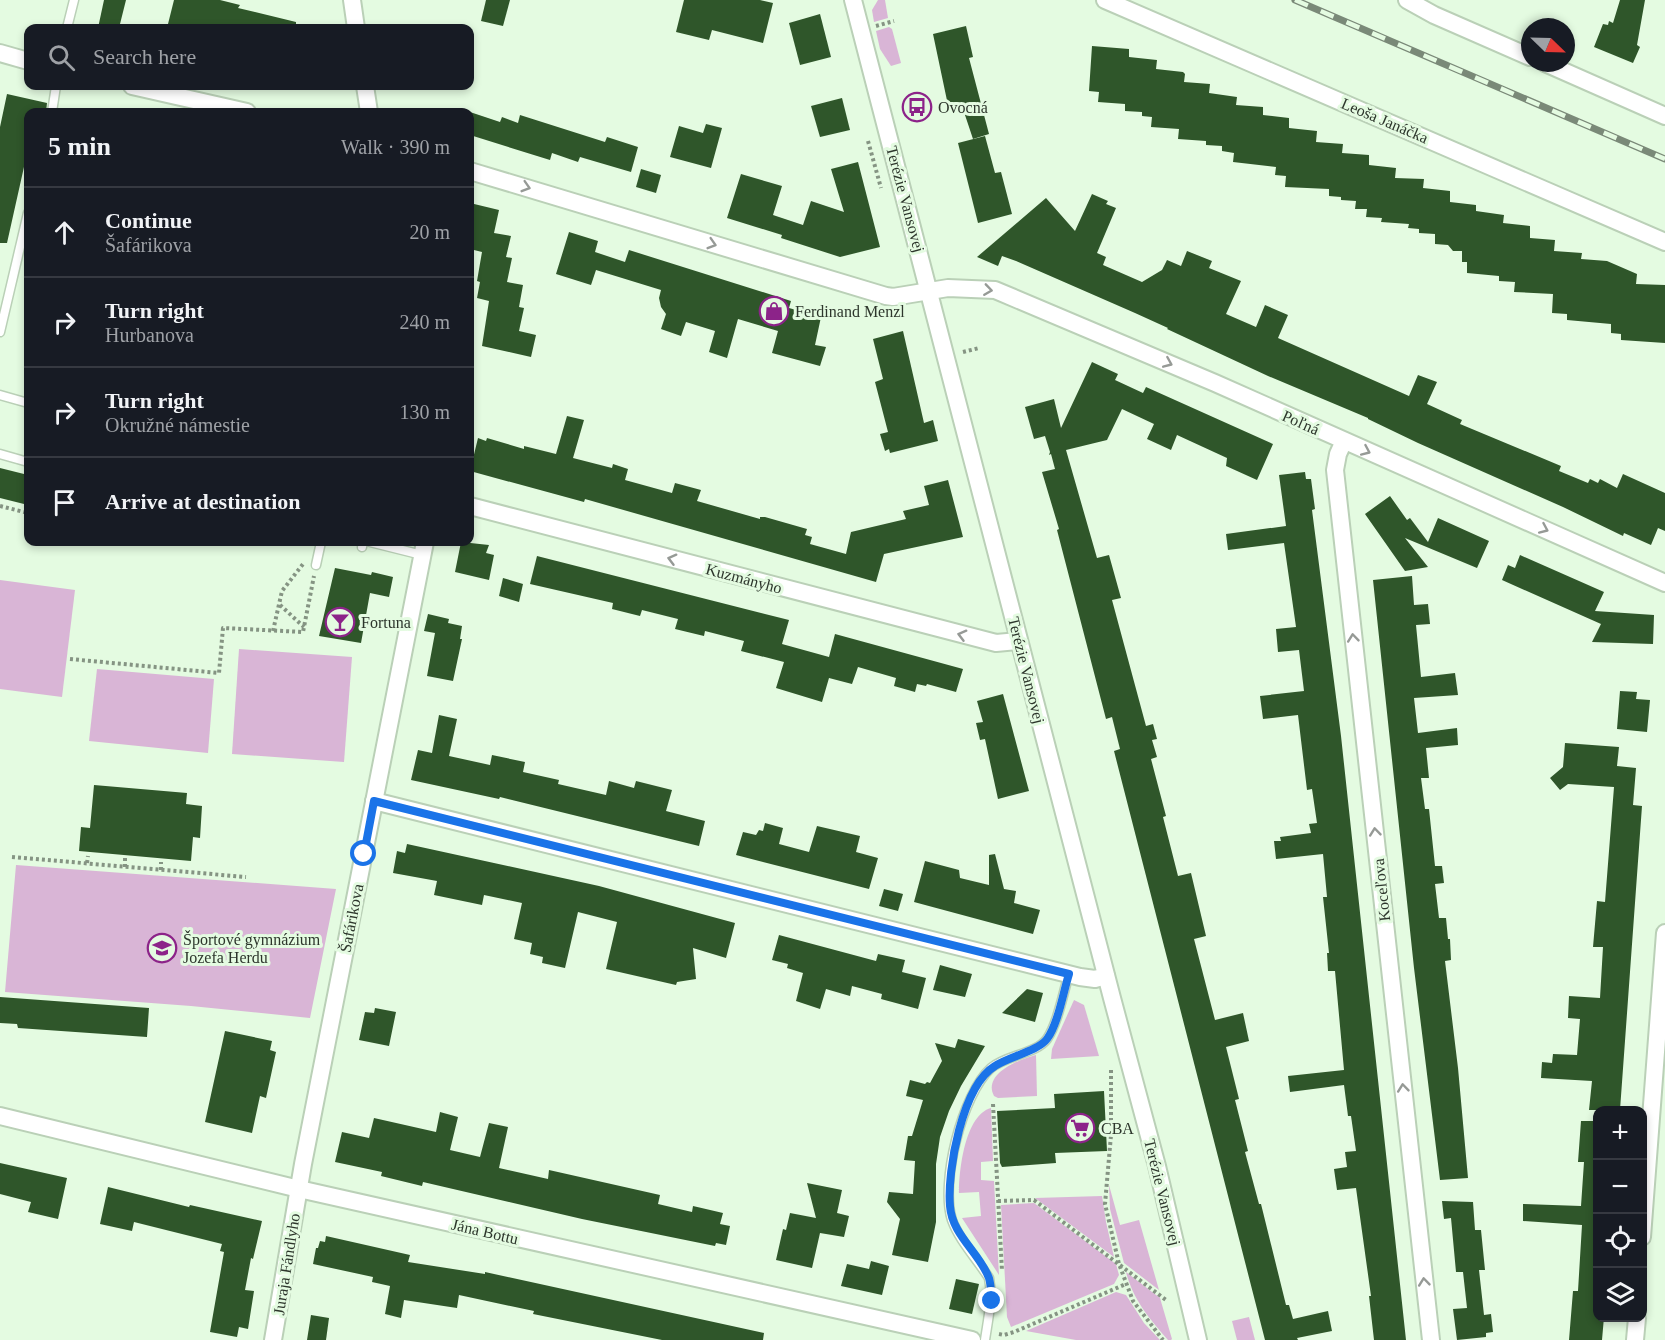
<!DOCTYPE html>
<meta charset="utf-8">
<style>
:root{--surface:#171b24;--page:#242831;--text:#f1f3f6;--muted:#9ea1a6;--line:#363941}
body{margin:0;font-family:Georgia,serif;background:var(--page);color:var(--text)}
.controls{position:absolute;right:18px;bottom:18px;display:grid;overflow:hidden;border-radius:12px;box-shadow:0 3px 9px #0003}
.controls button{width:54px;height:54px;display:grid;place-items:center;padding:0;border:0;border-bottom:2px solid var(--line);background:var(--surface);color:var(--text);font:30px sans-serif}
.compass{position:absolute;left:1521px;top:18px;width:54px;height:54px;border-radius:50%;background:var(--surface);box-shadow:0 3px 9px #0003;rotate:113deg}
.stop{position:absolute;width:18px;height:18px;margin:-14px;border:4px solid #1a73e8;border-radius:50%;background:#fff}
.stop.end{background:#1a73e8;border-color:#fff;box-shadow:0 2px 6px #0008}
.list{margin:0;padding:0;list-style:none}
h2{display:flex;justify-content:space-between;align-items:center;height:78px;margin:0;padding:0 24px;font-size:26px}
h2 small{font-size:20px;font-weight:400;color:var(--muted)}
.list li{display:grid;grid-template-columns:39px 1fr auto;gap:18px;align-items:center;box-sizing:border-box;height:90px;padding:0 24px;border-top:2px solid var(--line)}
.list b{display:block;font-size:22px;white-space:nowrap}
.list p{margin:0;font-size:20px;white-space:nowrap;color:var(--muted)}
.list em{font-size:20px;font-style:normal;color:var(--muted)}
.icon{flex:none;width:33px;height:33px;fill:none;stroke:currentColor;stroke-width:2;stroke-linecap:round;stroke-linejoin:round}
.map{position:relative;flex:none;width:1665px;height:1340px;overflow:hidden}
.search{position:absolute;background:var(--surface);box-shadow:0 3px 9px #0003;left:24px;top:24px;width:450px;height:66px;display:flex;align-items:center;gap:15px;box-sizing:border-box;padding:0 21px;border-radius:12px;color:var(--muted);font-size:22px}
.panel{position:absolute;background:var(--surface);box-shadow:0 3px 9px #0003;left:24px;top:108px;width:450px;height:438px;border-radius:12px}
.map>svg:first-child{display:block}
.green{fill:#d9b5d6}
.building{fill:#2f562a}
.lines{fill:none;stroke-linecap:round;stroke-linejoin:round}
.service-casing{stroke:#bad0b7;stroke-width:11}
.minor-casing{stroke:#bad0b7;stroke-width:20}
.path{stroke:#859483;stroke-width:4;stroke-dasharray:3 3;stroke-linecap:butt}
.service{stroke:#fff;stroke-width:8}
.minor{stroke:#fff;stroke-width:16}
.rail-casing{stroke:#7a8978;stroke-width:7}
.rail{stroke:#e4fbe1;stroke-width:4.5;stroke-dasharray:14;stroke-linecap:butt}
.oneway{stroke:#969a96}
.route{stroke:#1a73e8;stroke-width:8}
.labels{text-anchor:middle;stroke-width:6;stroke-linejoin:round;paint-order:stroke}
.poi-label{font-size:16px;fill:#2d362c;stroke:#e4fbe1;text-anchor:start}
.street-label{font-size:16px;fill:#2d362c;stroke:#e4fbe1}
</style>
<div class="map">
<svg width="1665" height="1340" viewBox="0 0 1665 1340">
<rect width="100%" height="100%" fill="#e4fbe1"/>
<g class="green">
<polygon points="878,0 885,0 888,18 874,22 872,10"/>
<polygon points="889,27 892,29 901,63 891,66 880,49 876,31"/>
<polygon points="0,580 75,590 62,697 0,689"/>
<polygon points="239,649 352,657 344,762 232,754"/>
<polygon points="97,669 214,679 208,753 89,741"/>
<polygon points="16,865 336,889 310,1018 191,1006 5,992"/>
<polygon points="1074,1000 1084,1005 1099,1056 1051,1059 1052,1049"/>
<path d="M1036,1055L1037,1096L998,1098L994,1096C982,1073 1021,1059 1036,1055Z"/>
<path d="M991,1108L993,1161L981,1162V1180L994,1181L999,1275L962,1218L981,1216L979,1192L959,1193C959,1170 965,1115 991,1108Z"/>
<polygon points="1109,1185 1120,1225 1139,1220 1159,1290 1124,1263 1110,1209"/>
<polygon points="1102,1196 1106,1222 1114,1257 1035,1198"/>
<polygon points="1034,1203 1116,1264 1119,1275 1114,1284 1011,1327 1007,1317 1001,1205"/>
<path d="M1126,1272L1160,1298L1172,1339L1171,1340H1168C1150,1319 1133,1300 1126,1272Z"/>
<polygon points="1116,1292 1126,1295 1144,1323 1160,1340 1076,1340 1026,1331"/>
<polygon points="1249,1317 1255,1340 1237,1340 1232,1321"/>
</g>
<g class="building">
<polygon points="104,0 126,0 119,28 98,28"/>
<polygon points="174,0 220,0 240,5 238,8 296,22 296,28 167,28"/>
<polygon points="486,0 510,0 503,26 481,21"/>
<polygon points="684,0 760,0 773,3 763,43 712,30 709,40 676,32"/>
<polygon points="1620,0 1645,0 1637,45 1640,47 1633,63 1594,47 1603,24 1608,25 1609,21 1613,23"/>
<polygon points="820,14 831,57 800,65 789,23"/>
<polygon points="966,26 973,57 969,58 989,134 973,139 962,106 949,110 933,34"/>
<polygon points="1092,46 1129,49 1129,57 1157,60 1156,69 1183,72 1185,74 1184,82 1210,84 1209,93 1237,97 1236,105 1263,107 1263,115 1289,118 1289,128 1317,131 1316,142 1343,144 1342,153 1369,155 1369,165 1396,168 1395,178 1424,179 1423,188 1450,191 1450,202 1476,205 1476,211 1504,215 1503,223 1530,226 1530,238 1555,240 1554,251 1582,253 1581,259 1607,261 1637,274 1636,284 1665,285 1665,343 1621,340 1621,334 1611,333 1611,324 1567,320 1567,314 1552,313 1553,294 1514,292 1515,282 1499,281 1499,276 1467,273 1467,262 1462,262 1462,251 1453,251 1448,245 1435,244 1435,234 1419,233 1419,229 1408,228 1409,224 1381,222 1382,218 1366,217 1367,209 1355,209 1356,201 1341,200 1341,197 1329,196 1329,189 1285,187 1286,176 1275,175 1276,167 1233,162 1234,153 1222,151 1222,146 1206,145 1206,141 1178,139 1179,129 1151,127 1152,117 1142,116 1142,112 1125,111 1125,104 1098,102 1099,92 1089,91"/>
<polygon points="7,94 47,103 46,112 28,112 28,149 7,243 0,243 0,127"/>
<polygon points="842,98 850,130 820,137 811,106"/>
<polygon points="470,112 500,122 502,117 518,123 520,115 605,142 607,137 638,147 631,172 580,157 578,162 552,153 550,160 470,135"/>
<polygon points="706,124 722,128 711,168 670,157 679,126 703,133"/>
<polygon points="985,136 995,173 1001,172 1012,214 978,223 958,143"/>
<polygon points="858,162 880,247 840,257 781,238 782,235 727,218 741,174 782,186 773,215 803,225 811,201 844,212 831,169"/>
<polygon points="641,169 661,175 656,193 636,187"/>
<polygon points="1092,194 1108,201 1106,204 1116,208 1097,253 1106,257 1103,265 1142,282 1162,270 1167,260 1181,266 1187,251 1212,261 1209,268 1241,281 1226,314 1256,327 1265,305 1288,315 1278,338 1409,396 1418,375 1437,382 1427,404 1462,420 1460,424 1561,466 1559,471 1588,483 1590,479 1598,483 1600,479 1617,488 1623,474 1665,493 1665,531 1658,528 1651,545 1624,533 1623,536 1563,507 1418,443 1368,419 1368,418 1268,376 1167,329 1168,328 1135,313 1016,261 1002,256 998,266 977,257 1046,198 1075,231"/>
<polygon points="470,203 499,210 494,233 511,236 506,257 512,258 507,282 523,285 519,307 524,308 519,331 536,335 531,357 482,346 489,301 477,298 480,282 477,281 482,252 470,249"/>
<polygon points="569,232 598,241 595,252 625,262 629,250 791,301 789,308 821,317 815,345 826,347 820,366 772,353 778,331 738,319 727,358 709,352 715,331 686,322 681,336 661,329 666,314 661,307 659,298 661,290 596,270 591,285 556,274"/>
<polygon points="903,331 924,423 933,420 938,441 890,453 889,449 885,451 880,434 888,432 875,382 883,379 873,339"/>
<polygon points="1092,362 1118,374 1115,380 1143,393 1146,387 1273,444 1257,480 1226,466 1227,458 1177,435 1171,450 1147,439 1154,424 1122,409 1107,440 1066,450 1097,558 1109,555 1121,598 1112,600 1146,726 1153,724 1157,739 1152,740 1157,757 1151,759 1166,816 1163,817 1178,876 1191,873 1206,936 1194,939 1215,1020 1243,1013 1249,1041 1226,1047 1239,1099 1235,1100 1248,1151 1245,1152 1259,1204 1261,1204 1286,1305 1289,1305 1293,1319 1328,1311 1332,1331 1297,1338 1298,1340 1265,1340 1114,751 1120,749 1112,717 1106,719 1057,530 1059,529 1042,472 1055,469 1051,454 1049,455 1050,452 1045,436 1034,439 1025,407 1054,399 1061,428"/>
<polygon points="567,416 584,420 573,458 612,468 613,464 628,469 625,480 672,493 675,483 701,490 697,501 760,519 760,517 765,517 807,529 805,535 812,537 810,544 846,554 851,532 906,519 903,511 929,505 924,486 948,480 963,537 884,554 876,582 585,499 584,502 470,471 478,438 486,441 487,438 524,449 524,446 556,454"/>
<polygon points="0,468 28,475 28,505 0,498"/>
<polygon points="1305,472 1306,479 1311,479 1315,509 1312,510 1341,736 1406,1340 1374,1340 1369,1296 1371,1296 1356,1188 1337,1190 1334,1169 1347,1167 1345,1152 1356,1151 1351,1116 1348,1116 1344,1085 1290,1092 1288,1076 1344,1070 1335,971 1328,971 1327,953 1329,953 1323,897 1327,897 1323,854 1276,859 1274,841 1281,841 1280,837 1311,833 1309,824 1317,823 1312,789 1307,790 1298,715 1263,719 1260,696 1304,691 1299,650 1278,652 1276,629 1296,627 1284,543 1228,550 1226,534 1286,526 1279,475"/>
<polygon points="1390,496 1407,520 1410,518 1428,542 1438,518 1489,541 1477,568 1405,538 1428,567 1405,571 1365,514"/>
<polygon points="461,542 489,545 486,553 494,555 489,580 455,572"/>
<polygon points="1520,555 1604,592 1595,611 1654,615 1653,644 1592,642 1601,624 1502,580 1508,565 1515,568"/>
<polygon points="537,556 789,620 782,644 829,657 835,634 952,666 963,669 956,692 927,684 926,686 917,684 915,692 894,686 896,678 858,667 852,684 829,678 822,702 776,688 784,662 741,651 744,641 705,631 704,636 675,629 678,619 642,610 640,616 612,609 613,603 530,584"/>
<polygon points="335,568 371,575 372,572 393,577 389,597 370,593 361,643 319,636"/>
<polygon points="1412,576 1414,605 1428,604 1430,624 1416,625 1421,677 1455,673 1458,695 1414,698 1418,733 1457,728 1458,745 1426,748 1429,778 1421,778 1425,809 1429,809 1435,866 1442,866 1444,883 1435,884 1439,918 1446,918 1448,939 1450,939 1451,960 1445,961 1458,1068 1468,1178 1440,1180 1414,968 1373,580"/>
<polygon points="503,578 523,584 519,602 499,596"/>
<polygon points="428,614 449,619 448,623 462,626 460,639 462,639 453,681 427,676 435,633 424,631"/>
<polygon points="1620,691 1637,692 1636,699 1650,700 1647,732 1617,729"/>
<polygon points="1003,694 1029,791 998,799 985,739 980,740 976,723 983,722 977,701"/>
<polygon points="439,715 457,719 449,756 490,765 492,755 525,762 523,772 559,780 558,784 606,795 609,781 634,788 636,781 672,790 666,811 705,821 699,846 500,797 499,799 411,780 418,750 432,753"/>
<polygon points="1565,743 1619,747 1617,766 1636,768 1633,805 1642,806 1620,1110 1589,1110 1592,1081 1541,1078 1542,1062 1552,1063 1553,1054 1577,1055 1580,1019 1568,1018 1569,996 1600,998 1603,947 1593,947 1597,901 1605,902 1614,787 1568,784 1560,790 1550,778 1563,767"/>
<polygon points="94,785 187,793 186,804 202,806 200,838 193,837 191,861 79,851 81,827 90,828"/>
<polygon points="765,823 783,828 779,844 809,852 817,826 860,836 856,852 878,858 869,889 736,855 743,832 756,835 759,830 763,831"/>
<polygon points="407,844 599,886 735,923 726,958 693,948 696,979 677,982 676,985 606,969 617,922 578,912 565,968 542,963 543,957 530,954 532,943 514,939 522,903 484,895 482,905 434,895 437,881 393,873 397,851 405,853"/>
<polygon points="995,854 1004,889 1016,891 1014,903 1040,910 1033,934 914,902 925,861 959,870 960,878 989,885 989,855"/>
<polygon points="884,889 903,894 898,911 879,906"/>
<polygon points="779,935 876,961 878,954 905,960 902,972 926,978 918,1009 881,999 882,994 852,986 850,996 826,989 820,1009 796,1001 803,973 787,968 788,964 772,960"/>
<polygon points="940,965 972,974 965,997 933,990"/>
<polygon points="1027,989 1043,993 1035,1022 1002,1013"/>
<polygon points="0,997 149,1008 147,1037 18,1028 17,1024 0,1023"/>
<polygon points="375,1008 396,1012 389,1046 359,1040 365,1012 374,1013"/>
<polygon points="225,1031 272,1041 270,1050 276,1052 266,1098 260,1096 252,1133 205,1122"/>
<polygon points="958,1039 985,1046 961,1086 949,1111 940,1137 936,1164 936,1222 928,1262 892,1255 900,1219 887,1202 889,1192 913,1194 915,1161 904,1160 908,1136 912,1136 923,1100 906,1096 910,1080 925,1084 927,1082 930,1083 942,1061 935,1043 955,1048"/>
<polygon points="1104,1091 1107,1151 1055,1153 1056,1163 1002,1167 1000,1163 997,1111 1055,1108 1054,1094"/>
<polygon points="440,1112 458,1117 450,1150 480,1157 489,1123 508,1127 499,1168 548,1179 549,1170 660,1195 658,1204 692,1212 693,1206 723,1213 720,1224 730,1226 726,1245 716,1243 715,1246 582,1219 423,1182 422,1186 381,1176 382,1172 335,1162 342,1132 369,1138 374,1118 436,1132"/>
<polygon points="1581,1121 1598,1121 1598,1272 1595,1309 1598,1317 1604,1317 1602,1340 1569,1340 1573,1291 1578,1291 1582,1225 1523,1221 1523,1204 1581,1206 1584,1162 1578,1162"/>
<polygon points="0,1163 67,1178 58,1219 28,1212 31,1202 0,1194"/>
<polygon points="807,1183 842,1190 837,1213 849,1216 844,1237 820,1233 812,1268 776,1260 783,1229 786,1230 790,1213 816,1218"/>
<polygon points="108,1187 189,1207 190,1205 262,1221 253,1259 251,1258 245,1290 254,1291 248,1329 239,1327 237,1337 210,1332 224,1252 220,1251 222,1244 134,1222 132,1231 100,1224"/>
<polygon points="1442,1201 1473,1202 1475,1230 1481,1230 1485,1270 1479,1270 1484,1315 1491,1314 1493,1332 1486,1333 1486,1337 1457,1340 1453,1309 1467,1308 1463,1272 1456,1272 1451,1218 1444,1219"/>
<polygon points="326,1236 410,1255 408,1262 485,1274 485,1272 764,1333 763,1340 662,1340 533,1314 534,1311 459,1295 457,1308 404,1300 401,1318 385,1314 390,1286 372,1282 373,1277 313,1264 316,1248 318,1248 320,1241 325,1242"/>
<polygon points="871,1261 889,1266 882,1295 841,1286 847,1264 869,1269"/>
<polygon points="956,1279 979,1284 972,1314 949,1309"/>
<polygon points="311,1315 329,1318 326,1340 307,1340"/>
</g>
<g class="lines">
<g class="service-casing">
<g id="service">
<polyline points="67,28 74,0"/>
<polyline points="52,112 56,86"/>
<polyline points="0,332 28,213"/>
<polyline points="0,395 28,403"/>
<polyline points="0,454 28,462"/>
<polyline points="370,542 422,555"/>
<polyline points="362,547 363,542"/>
<polyline points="316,565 321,542"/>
<path d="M985,1340C988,1319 993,1299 989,1278C977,1259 959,1240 952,1220C940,1183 962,1094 991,1068C1006,1055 1036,1054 1047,1039C1058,1023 1063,993 1069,974"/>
</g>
</g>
<g class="minor-casing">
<g id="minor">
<polyline points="352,0 356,28"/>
<polyline points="853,0 1112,998 1157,1166 1198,1340"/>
<polyline points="1105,0 1665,242"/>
<polyline points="1407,0 1434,15 1530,57"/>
<polyline points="0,53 28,61"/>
<polyline points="1545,63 1665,116"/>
<polyline points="132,86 247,112"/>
<polyline points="365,86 369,112"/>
<polyline points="470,171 886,296 893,297 948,288 995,290 1215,383 1665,583"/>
<polyline points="1344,441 1338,454 1335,470 1431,1340"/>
<polyline points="470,506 996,643 1019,641"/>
<polyline points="374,801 1080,977 1095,979 1106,976"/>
<polyline points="0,1116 299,1189 972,1340"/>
<polyline points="1642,1237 1665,933"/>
<polyline points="273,1340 303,1164 425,542"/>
<polyline points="1635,1340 1637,1318"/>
</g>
</g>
<g class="path">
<polyline points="876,26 894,21"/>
<polyline points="868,141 881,188"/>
<polyline points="963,352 979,348"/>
<polyline points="0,506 28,513"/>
<polyline points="280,605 304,627"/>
<polyline points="273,631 282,591 303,564"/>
<polyline points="70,659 219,673 223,628 303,632 314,576"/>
<polyline points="12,857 246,877"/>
<polyline points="87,863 88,856"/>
<polyline points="125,867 125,855"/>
<polyline points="161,870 161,862"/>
<polyline points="1111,1070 1111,1135 1105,1204 1119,1264 1133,1301 1163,1340"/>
<polyline points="993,1104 1002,1271"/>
<polyline points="998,1201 1034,1200 1166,1300"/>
<polyline points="999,1334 1004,1335 1014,1332 1126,1284"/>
</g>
<use href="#service" class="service"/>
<use href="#minor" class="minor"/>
<g class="rail-casing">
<polyline id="rail" points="1295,0 1665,159"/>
</g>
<use href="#rail" class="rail"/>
</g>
<defs><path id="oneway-chevron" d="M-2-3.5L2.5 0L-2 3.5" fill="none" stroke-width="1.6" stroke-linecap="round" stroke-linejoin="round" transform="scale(1.5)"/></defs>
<g class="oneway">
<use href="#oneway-chevron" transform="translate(526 187) rotate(17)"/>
<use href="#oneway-chevron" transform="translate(712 244) rotate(17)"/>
<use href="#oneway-chevron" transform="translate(988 290) rotate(8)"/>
<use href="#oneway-chevron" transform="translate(1168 363) rotate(23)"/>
<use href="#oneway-chevron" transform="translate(1366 451) rotate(24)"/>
<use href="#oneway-chevron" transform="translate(1544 529) rotate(24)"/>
<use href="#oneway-chevron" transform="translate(672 559) rotate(-165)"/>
<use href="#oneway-chevron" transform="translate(962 635) rotate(-165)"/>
<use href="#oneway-chevron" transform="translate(1353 638) rotate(-96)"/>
<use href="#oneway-chevron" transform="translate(1375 832) rotate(-96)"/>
<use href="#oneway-chevron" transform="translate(1403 1088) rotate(-96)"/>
<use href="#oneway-chevron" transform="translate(1424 1282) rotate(-96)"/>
</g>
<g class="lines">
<path class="route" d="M364,854L374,801L1069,974C1063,993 1058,1024 1047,1039C1038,1051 1008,1057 995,1066C962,1086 947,1171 950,1206C952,1235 979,1252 989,1278C991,1285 991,1293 992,1301"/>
</g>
<defs>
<g id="bus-ring" transform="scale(1.5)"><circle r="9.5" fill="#e4fbe1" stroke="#8c2389" stroke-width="1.5"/><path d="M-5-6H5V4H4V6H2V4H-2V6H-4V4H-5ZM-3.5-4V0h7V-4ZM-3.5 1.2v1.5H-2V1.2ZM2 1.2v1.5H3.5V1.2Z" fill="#8c2389"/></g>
<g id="shop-ring" transform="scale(1.5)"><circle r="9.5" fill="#e4fbe1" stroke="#8c2389" stroke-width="1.5"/><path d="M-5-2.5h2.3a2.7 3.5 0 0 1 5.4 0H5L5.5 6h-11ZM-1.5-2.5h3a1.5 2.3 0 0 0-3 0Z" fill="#8c2389"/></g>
<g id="bar-ring" transform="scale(1.5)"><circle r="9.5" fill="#e4fbe1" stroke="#8c2389" stroke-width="1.5"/><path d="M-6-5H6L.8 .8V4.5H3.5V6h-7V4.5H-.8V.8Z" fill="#8c2389"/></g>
<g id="school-ring" transform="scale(1.5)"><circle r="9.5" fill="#e4fbe1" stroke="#8c2389" stroke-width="1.5"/><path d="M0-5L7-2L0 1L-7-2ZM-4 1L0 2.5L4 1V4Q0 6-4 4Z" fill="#8c2389"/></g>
<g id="supermarket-ring" transform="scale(1.5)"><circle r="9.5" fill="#e4fbe1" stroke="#8c2389" stroke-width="1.5"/><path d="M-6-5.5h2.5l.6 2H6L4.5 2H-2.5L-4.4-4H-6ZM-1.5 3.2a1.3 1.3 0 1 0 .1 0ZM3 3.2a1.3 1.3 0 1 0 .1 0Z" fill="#8c2389"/></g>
</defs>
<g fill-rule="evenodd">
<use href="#bus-ring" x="917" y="107"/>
<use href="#shop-ring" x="774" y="311"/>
<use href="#bar-ring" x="340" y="622"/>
<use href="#school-ring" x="162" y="948"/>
<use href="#supermarket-ring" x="1080" y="1128"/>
</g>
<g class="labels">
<g class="poi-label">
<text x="938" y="113">Ovocná</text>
<text x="795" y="317">Ferdinand Menzl</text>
<text x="361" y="628">Fortuna</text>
<text x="183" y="945">Športové gymnázium<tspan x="183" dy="18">Jozefa Herdu</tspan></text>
<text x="1101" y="1134">CBA</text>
</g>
<g class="street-label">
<text transform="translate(1385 120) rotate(23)" y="6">Leoša Janáčka</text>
<text transform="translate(906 199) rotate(75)" y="6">Terézie Vansovej</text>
<text transform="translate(1301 422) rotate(24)" y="6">Poľná</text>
<text transform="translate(744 578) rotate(15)" y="6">Kuzmányho</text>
<text transform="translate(1027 670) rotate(76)" y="6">Terézie Vansovej</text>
<text transform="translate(1381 890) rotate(-96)" y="6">Koceľova</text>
<text transform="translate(351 918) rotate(-79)" y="6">Šafárikova</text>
<text transform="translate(1163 1192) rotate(76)" y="6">Terézie Vansovej</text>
<text transform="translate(485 1231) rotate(13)" y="6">Jána Bottu</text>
<text transform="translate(286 1264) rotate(-81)" y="6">Juraja Fándlyho</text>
</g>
</g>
</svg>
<div class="controls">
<button>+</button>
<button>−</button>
<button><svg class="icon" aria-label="locate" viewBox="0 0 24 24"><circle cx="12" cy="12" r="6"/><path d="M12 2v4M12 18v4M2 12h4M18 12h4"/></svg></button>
<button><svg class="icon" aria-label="layers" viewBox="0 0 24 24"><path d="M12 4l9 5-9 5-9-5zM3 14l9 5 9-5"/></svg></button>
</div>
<svg class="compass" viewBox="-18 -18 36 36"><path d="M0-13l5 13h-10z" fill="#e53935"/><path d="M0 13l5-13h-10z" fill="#9ea1a6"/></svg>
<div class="stop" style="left:364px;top:854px"></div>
<div class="stop end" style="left:992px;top:1301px"></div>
<div class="search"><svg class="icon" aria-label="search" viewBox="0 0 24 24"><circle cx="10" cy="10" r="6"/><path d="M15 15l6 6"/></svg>Search here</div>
<section class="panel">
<h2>5 min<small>Walk · 390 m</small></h2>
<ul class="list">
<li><svg class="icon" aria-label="ahead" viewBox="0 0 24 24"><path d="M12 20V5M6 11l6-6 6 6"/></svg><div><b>Continue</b><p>Šafárikova</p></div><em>20 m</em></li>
<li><svg class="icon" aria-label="right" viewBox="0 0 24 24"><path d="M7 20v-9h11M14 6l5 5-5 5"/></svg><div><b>Turn right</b><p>Hurbanova</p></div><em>240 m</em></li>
<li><svg class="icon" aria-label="right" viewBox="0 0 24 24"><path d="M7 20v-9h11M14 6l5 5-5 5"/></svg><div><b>Turn right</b><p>Okružné námestie</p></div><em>130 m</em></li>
<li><svg class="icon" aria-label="arrive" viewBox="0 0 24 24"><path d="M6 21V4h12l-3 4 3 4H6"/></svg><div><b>Arrive at destination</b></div></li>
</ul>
</section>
</div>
